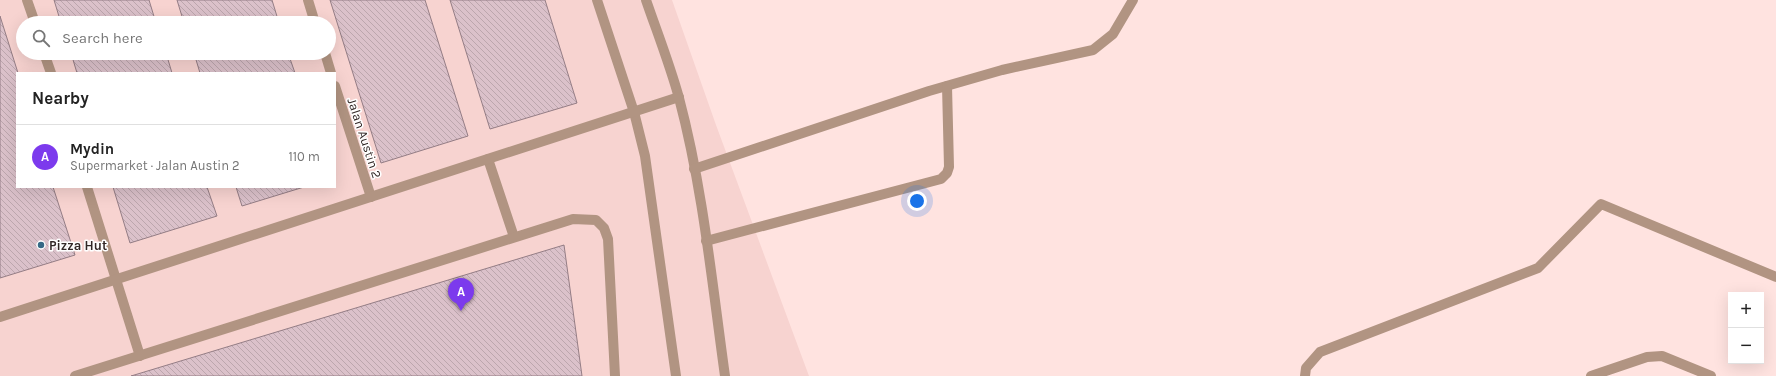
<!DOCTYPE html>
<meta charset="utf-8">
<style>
:root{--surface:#fff;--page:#f6f6f6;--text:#222;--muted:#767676;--line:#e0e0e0;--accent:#7c3aed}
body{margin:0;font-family:Karla,sans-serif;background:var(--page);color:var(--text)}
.controls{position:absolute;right:12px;bottom:12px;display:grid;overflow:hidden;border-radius:0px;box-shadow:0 4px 16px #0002}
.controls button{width:36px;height:36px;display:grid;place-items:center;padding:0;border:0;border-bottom:1px solid var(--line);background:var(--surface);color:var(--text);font:20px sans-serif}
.you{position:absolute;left:917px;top:201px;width:14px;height:14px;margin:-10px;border:3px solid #fff;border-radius:50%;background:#1a73e8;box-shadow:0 0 0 6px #1a73e833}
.badge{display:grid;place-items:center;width:26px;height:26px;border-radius:50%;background:var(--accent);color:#fff;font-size:13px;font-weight:700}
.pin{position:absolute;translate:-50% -33px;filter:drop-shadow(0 1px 2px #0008)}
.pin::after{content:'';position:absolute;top:21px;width:14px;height:12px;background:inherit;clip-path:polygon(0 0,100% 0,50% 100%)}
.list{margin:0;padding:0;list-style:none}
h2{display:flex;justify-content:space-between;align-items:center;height:52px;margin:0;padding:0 16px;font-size:17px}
h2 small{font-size:13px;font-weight:400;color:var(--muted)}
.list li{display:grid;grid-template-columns:26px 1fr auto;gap:12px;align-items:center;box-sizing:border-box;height:64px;padding:0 16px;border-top:1px solid var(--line)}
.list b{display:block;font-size:15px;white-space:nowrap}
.list p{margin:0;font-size:13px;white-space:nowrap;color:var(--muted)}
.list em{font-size:13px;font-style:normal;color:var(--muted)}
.icon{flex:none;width:22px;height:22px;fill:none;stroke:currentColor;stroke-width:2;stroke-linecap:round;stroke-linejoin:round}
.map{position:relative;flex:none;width:1776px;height:376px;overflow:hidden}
.search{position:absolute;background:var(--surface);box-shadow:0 4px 16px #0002;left:16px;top:16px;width:320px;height:44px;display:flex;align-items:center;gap:10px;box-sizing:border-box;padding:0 14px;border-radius:22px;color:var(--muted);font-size:15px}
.panel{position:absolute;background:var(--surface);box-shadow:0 4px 16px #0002;left:16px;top:72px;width:320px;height:116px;border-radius:0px}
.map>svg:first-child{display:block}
.built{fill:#f7d3d0;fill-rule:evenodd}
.building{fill:url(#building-back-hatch);stroke:#947d85}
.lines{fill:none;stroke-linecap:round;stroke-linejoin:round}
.minor{stroke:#b19482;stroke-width:10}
.poi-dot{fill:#366986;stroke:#fff;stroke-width:1.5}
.labels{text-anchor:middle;stroke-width:3;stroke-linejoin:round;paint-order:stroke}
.street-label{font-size:13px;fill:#322726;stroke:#fff}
.poi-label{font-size:13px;font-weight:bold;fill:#322726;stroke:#fff;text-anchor:start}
</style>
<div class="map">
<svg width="1776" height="376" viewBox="0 0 1776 376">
<defs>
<pattern id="building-back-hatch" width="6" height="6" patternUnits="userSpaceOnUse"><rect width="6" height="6" fill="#dbc1ca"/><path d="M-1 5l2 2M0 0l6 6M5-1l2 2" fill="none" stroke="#bca6ad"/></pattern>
</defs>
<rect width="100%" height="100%" fill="#ffe3e0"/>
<path class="built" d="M0,0H672L716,125L809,376H0ZM23,23H329V53H23ZM17,73H335V187H17Z"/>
<g class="building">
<polygon points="54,0 149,0 156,23 61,23"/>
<polygon points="177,0 272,0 279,23 184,23"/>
<polygon points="330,0 425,0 468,136 381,163"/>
<polygon points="450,0 545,0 577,103 490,129"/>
<polygon points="0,16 18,73 17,187 53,187 75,255 0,278"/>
<polygon points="71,53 166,53 172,73 77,73"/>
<polygon points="194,53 288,53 295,73 200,73"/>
<polygon points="113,187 207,187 217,216 130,243"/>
<polygon points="236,187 304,187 242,206"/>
<polygon points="564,245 582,376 131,376"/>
</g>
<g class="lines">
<g class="minor">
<polyline points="27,0 35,23"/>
<polyline points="308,0 315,23"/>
<polyline points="597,0 634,112 645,156 676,376"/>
<path d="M646,0C657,32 670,65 679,98C703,188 712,283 725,376"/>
<polyline points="44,53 51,73"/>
<polyline points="325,53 331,73"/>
<polyline points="335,86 371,197"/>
<polyline points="488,159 514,237"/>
<polyline points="694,169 929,91 1002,70 1093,50 1113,34 1133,0"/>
<polyline points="87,187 140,356"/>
<polyline points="706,241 941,179 947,173 949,167 947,86"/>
<polyline points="0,317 679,97"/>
<polyline points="75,376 573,219 596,220 604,228 608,239 615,376"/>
<polyline points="1305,376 1306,368 1320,352 1538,268 1601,204 1776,277"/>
<polyline points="1591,376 1647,357 1662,356 1711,376"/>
</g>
</g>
<circle class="poi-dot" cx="41" cy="245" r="4"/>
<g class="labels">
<g class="street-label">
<text transform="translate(365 138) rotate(72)" y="5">Jalan Austin 2</text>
</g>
<g class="poi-label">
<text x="49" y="250">Pizza Hut</text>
</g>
</g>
</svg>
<div class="controls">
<button>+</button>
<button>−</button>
</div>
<div class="you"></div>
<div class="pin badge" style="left:461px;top:311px">A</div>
<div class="search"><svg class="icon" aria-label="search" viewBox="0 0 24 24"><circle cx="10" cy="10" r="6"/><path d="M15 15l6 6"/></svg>Search here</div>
<section class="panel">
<h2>Nearby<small></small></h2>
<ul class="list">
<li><span class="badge">A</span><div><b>Mydin</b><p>Supermarket · Jalan Austin 2</p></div><em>110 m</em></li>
</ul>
</section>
</div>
